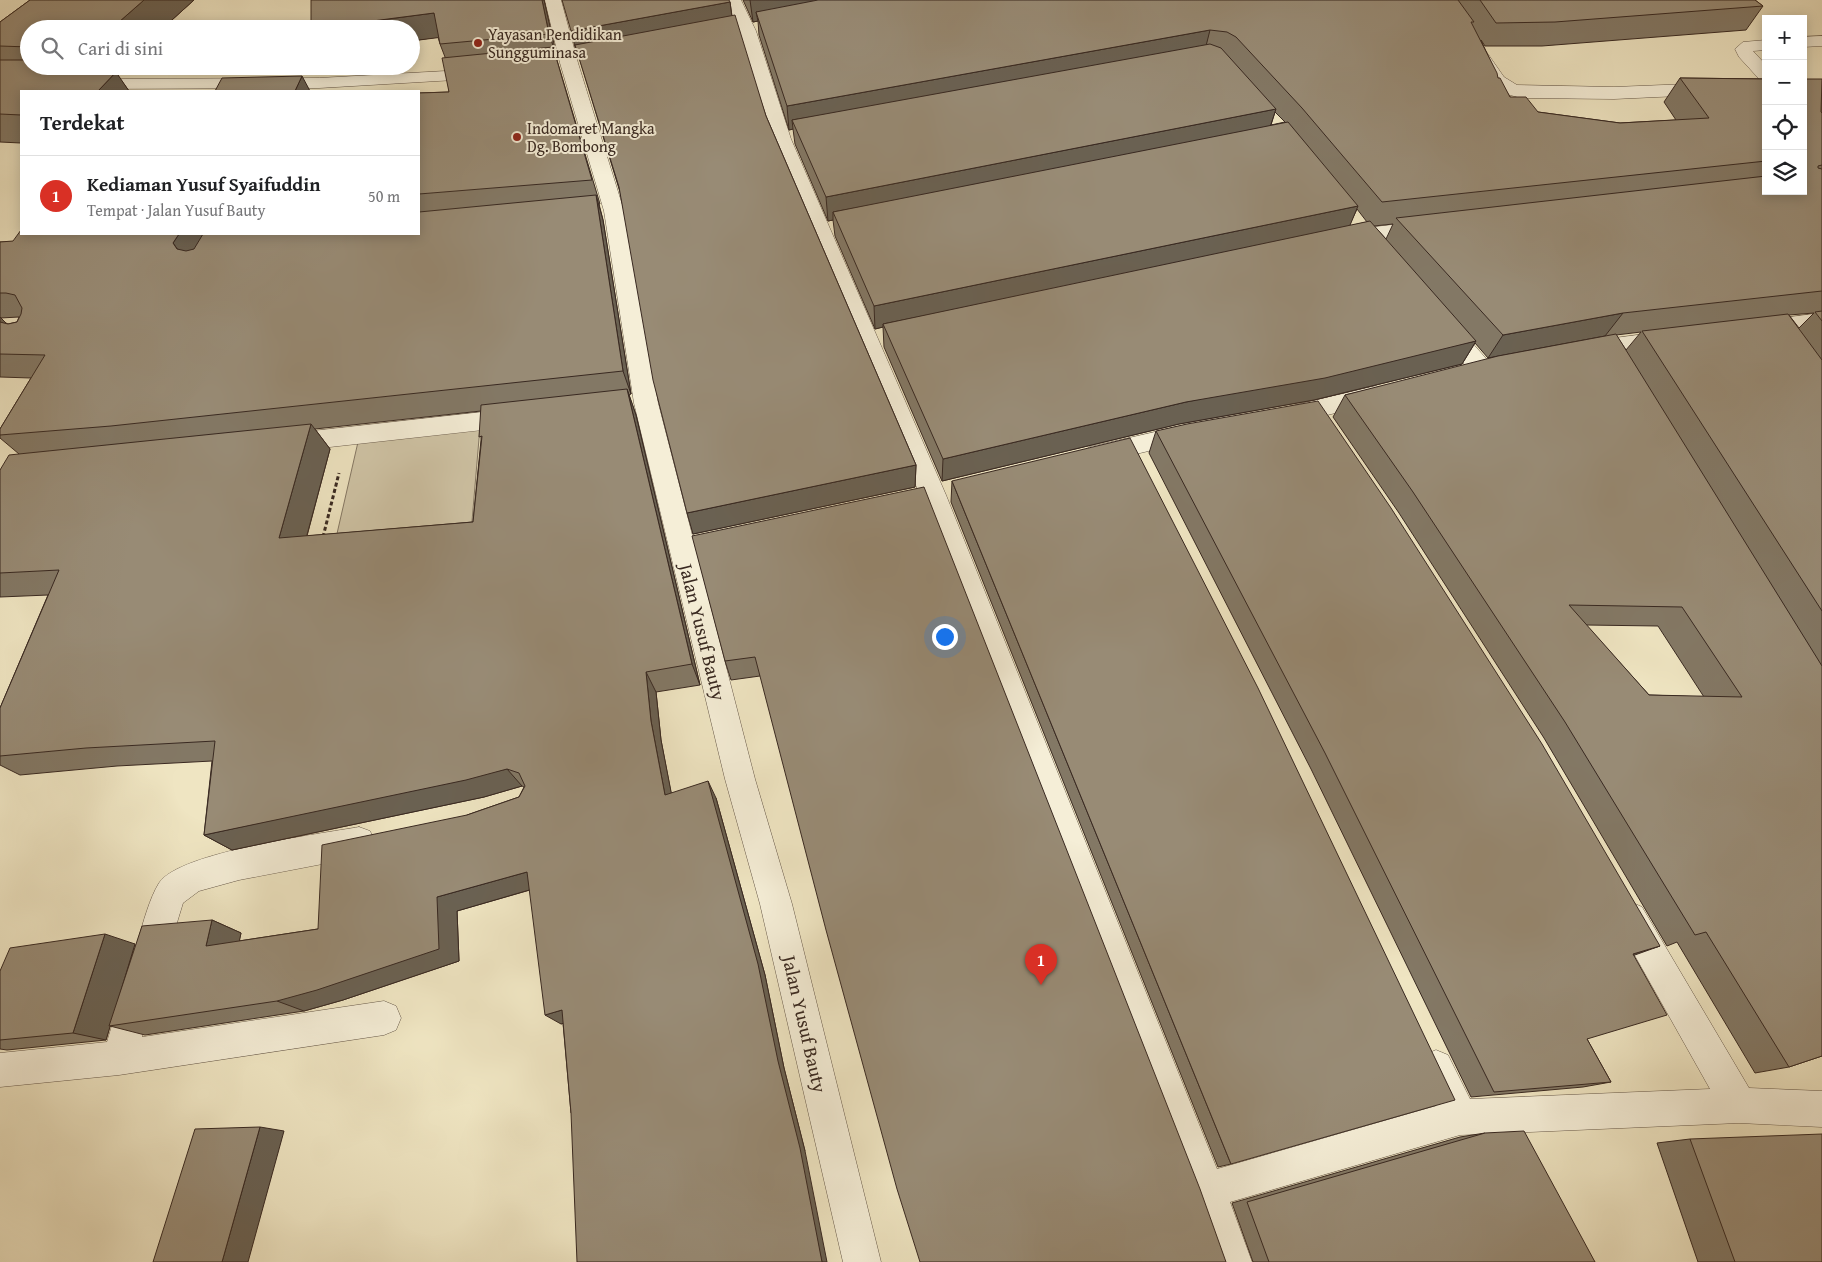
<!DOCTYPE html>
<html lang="id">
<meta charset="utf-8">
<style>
:root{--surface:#fff;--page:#f6f6f6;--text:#202124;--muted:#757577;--line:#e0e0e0;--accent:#d93025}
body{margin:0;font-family:"Gentium Book Plus",serif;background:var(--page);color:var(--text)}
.controls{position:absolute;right:15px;top:15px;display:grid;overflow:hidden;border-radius:0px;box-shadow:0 2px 12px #0003}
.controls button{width:45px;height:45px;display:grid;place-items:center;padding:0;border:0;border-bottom:1px solid var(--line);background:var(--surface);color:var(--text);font:25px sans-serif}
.you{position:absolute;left:944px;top:636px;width:18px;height:18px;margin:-12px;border:4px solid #fff;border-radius:50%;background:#1a73e8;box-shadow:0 0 0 8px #1a73e833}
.badge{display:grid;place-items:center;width:32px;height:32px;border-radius:50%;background:var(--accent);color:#fff;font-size:16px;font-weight:700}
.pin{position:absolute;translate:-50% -41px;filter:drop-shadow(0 1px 2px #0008)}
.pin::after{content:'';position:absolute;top:26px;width:18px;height:15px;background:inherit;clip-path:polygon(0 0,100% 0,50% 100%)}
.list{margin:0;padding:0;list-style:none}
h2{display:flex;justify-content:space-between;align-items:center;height:65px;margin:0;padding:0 20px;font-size:21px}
h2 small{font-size:16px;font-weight:400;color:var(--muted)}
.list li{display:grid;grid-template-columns:32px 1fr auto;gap:15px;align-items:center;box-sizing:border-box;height:80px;padding:0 20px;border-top:1px solid var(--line)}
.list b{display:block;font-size:19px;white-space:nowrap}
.list p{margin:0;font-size:16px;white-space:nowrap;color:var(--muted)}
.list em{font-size:16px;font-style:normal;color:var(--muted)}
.icon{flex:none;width:28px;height:28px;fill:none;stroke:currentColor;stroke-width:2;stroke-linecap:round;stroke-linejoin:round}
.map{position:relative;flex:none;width:1822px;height:1262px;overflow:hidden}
.search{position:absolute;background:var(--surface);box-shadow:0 2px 12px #0003;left:20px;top:20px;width:400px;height:55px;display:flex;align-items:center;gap:12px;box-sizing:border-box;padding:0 18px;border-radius:28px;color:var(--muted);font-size:19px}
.panel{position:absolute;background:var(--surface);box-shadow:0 2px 12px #0003;left:20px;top:90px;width:400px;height:145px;border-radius:0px}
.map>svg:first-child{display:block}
.green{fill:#d0c5a7;stroke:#847764}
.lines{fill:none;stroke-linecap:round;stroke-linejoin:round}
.minor-casing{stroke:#665849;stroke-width:1}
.path{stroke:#392921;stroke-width:3;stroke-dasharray:4 2.5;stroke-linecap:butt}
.minor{fill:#f5eed7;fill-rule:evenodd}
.wall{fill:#837865;stroke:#392921;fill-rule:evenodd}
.shaded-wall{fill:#6a6152;stroke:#392921}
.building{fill:#988b75;stroke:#392921;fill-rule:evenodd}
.poi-dot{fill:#8f2418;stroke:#f5eed7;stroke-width:2}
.labels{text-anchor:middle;stroke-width:4;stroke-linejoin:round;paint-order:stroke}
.far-poi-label{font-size:16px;fill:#392921;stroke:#f5eed7;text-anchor:start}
.street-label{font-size:19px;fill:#392921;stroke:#f5eed7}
</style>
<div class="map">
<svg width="1822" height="1262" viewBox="0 0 1822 1262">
<rect width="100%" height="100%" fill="#efe5c2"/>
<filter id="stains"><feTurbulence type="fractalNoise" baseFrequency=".004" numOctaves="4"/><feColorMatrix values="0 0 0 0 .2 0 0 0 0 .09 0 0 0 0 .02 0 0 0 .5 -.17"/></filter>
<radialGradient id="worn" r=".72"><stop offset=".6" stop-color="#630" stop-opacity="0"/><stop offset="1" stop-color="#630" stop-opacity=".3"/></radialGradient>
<polygon class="green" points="480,427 471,533 336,538 358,442"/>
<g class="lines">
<g class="minor-casing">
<g id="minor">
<polygon points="545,0 561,0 578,63 624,211 658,403 755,779 792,904 881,1262 843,1262 760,904 725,779 634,403 604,211 560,63"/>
<polygon points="725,0 741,0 756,31 791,139 946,495 1217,1169 1436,1106 1419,1067 1424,1055 1436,1050 1448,1055 1470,1099 1710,1089 1620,929 1615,918 1620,907 1631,902 1642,907 1749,1088 1822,1091 1822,1127 1739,1123 1460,1135 1230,1202 1252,1262 1214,1262 1189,1190 920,495 771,139 738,31"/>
<polygon points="1433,0 1450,0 1504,77 1517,85 1614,87 1763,81 1760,80 1739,57 1735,49 1743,42 1766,40 1766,50 1753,51 1766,65 1766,92 1614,99 1521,98 1503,93 1492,85"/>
<polygon points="1822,36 1822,46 1803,47 1803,37"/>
<polygon points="483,69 489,70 492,74 489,78 319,88 86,89 80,88 77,84 80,80 86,79 319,78"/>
<polygon points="1426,221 1433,223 1436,228 1433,233 1345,246 1338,244 1335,239 1338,234 1365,228"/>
<polygon points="1822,313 1822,329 1758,337 1750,335 1747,329 1750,323 1758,321"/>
<polygon points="1444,318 1452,320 1490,363 1494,369 1490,375 1482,377 1474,375 1436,332 1433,326 1436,320"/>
<polygon points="1668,331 1676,333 1679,339 1676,345 1584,358 1576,356 1573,350 1576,344 1584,342"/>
<polygon points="1376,386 1384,389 1388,395 1384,401 1287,425 1279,422 1275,416 1279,410 1287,407"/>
<polygon points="518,408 526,411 530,417 526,423 518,426 285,452 276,450 273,443 276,436 285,434"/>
<polygon points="1190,424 1199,427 1202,433 1199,439 1098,463 1089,461 1086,454 1089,447 1098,445"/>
<path d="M359,827L370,831L375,842L370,853L359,857L239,880L199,891L183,903L142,1037L384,1001L396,1006L401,1018L396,1030L384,1035L119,1075L0,1087V1053L107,1042C117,1008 128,974 138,940C143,923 150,897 159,883C179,852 320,834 359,827Z"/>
</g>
</g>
<polyline class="path" points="323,537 339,473"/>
<use href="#minor" class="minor"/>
</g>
<g class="wall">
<polygon points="30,0 194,0 162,29 29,29 29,66 121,66 115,72 129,91 21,91 21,143 0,142 0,22"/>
<path d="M311,0H544L556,57L600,204H599L603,220L631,394L629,395L636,415L700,685L656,692L661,740L671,793L716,798L765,975L784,1068L805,1151L571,1113L563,1023L561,1024L530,890L457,911L459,961L343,1000L304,1011L145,1035L110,1026L106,1040L7,1050L0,1049V971L135,944L121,991L212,920L241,933L239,941L318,929L467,815L519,797L524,787L522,786L484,797L232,850L204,835L212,761L117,766L20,775L0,765V708L48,595L0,597V470L19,454L0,438V429L31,378L0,377V242L419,234V93L449,92L445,57L440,44L438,37L411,41ZM19,317L17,322L8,324L6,323L0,318ZM481,411V440L473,522L307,536L330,449L315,429Z"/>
<path d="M743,0H1755L1763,6L1746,30L1542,46H1485L1481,40L1498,78L1510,97L1538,112L1620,123L1676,120L1664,102L1680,78L1766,79V191H1803L1822,79V1056L1789,1067L1755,1073L1677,942L1667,946L1544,738L1399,513L1333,417L1345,395L1605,336L1488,358L1475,343L1462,364L1314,400L1179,424L942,481L884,347L883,327L875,329L835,236L833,220L828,221L795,144L793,129L789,130L759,35L758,21L753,22ZM1275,112L1285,122L1271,125ZM1357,209L1367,222L1349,226ZM1393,224L1386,239L1374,226ZM1814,313L1799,328L1789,315ZM1641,332L1626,350L1616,335ZM1586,625L1658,626L1704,697L1649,695Z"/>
<polygon points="730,2 732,16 766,116 916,465 915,487 693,534 620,192 571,31"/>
<polygon points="1156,431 1634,955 1587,1039 1611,1082 1583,1087 1471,1097 1311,769 1149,453"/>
<polygon points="952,481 1231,1164 1218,1167 951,502"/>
<polygon points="924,487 760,676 731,680 725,661"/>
<polygon points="1485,1133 1595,1262 1253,1262 1232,1203 1460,1137"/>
<polygon points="1690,1139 1822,1262 1698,1262 1657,1143"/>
</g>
<g class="shaded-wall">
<polygon points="144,0 194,0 162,29 111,29"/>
<polygon points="542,0 544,0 557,57 549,34"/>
<polygon points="750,0 885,0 756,12 758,21 753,22"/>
<polygon points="730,2 733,26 575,45 577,55 571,31"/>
<polygon points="434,13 443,37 411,41 411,29 311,29"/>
<polygon points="1210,30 1204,54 792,120 793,129 789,130 787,106"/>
<polygon points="69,66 77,66 95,91 64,70"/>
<polygon points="103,66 121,66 110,76"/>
<polygon points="116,72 129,91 98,91"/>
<polygon points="302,76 310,91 295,91"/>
<polygon points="1276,109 1268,133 833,212 833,220 828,221 826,197"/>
<polygon points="596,195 603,220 631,394 623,371"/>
<polygon points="1358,206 1348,230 883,324 883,327 875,329 874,306"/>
<polygon points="179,234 210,234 191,268 173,243"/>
<polygon points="1623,313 1605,336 1488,358 1503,335"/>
<polygon points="0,317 20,337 0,323"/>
<polygon points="1476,341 1462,364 1314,400 1179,424 942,481 943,459 1186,402"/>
<polygon points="627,389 636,415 700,685 692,664"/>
<polygon points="311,424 330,449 300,561 279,538"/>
<polygon points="916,465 915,487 693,534 687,513"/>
<polygon points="646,672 656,692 661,740 675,812 665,795 651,721"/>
<polygon points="507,769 522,786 484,797 232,850 204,835"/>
<polygon points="708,781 716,798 765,975 784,1068 805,1151 827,1262 822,1262"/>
<polygon points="527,872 543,886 457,911 459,961 343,1000 304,1011 277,1001 437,897"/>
<polygon points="212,920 241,933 236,958 206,946"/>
<polygon points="105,934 135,944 106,1040 73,1033"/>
<polygon points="1660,946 1632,956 1633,954"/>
<polygon points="562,1010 577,1019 561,1024 545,1015"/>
<polygon points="260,1127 284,1131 248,1262 222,1262"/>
</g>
<g class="building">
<polygon points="30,0 144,0 111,29 29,29 29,47 0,46 0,22"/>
<polygon points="311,0 542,0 549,34 440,44 434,13 311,29"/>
<polygon points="562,0 729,0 730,2 571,31"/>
<polygon points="818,0 1458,0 1474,22 1471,22 1497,73 1498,78 1500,78 1510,97 1526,97 1538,112 1620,123 1709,118 1680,78 1766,79 1766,161 1382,202 1302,108 1236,37 1227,32 1210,30 787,106 756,12"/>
<polygon points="1480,0 1755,0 1763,6 1555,22 1496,23"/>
<polygon points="735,15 766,116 916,465 687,513 653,380 619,187 575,45"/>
<polygon points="1210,44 1221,48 1276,109 826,197 792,120"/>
<polygon points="553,47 592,180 419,194 419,93 449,92 442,58"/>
<polygon points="0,60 29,60 29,66 69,66 64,70 116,72 98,91 21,91 21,115 0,114"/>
<polygon points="302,76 295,91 215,91 222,78"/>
<polygon points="1803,79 1822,79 1821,112 1822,113 1822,165 1818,166 1818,168 1822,169 1822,291 1623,313 1503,335 1396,218 1766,176 1766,191 1803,191"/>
<polygon points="1288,122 1358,206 874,306 833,212"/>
<polygon points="596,195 623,371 111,426 0,435 0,429 45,355 0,354 0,322 8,324 17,322 21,314 22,308 15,295 6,293 0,293 0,242 13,241 21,230 21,234 179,234 173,243 177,249 186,251 194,249 203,234 419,234 419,212"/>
<polygon points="1370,221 1476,341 1325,378 1186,402 943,459 883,324"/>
<polygon points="1822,311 1822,321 1815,312"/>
<polygon points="1788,314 1822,360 1822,611 1642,331"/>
<path d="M1616,334L1822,666V1056L1789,1067L1706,932L1695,935L1565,722L1413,492L1345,395L1498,356ZM1569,605L1682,607L1742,697L1649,695Z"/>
<polygon points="627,389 692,664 646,672 651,721 665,795 708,781 758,964 778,1061 800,1148 822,1262 577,1262 571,1113 562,1010 545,1015 527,872 437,897 439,949 317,990 277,1001 109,1026 142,926 212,920 206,946 318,929 322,845 467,815 519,797 525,786 519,773 507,769 466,780 204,835 215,741 86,748 0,756 0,708 59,570 0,573 0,470 9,455 311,424 279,538 473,522 482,436 479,437 481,405"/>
<polygon points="1318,401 1391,508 1542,744 1660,946 1633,954 1667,1015 1587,1039 1611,1082 1494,1092 1325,753 1156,431 1187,424"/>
<polygon points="1130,438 1258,688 1455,1100 1231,1164 952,481"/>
<polygon points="924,487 1200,1189 1226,1262 920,1262 897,1189 826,930 755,657 725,661 692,536"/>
<polygon points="105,934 73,1033 0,1040 0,971 10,948"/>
<polygon points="260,1127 222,1262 153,1262 195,1129"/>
<polygon points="1524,1131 1595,1262 1269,1262 1247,1202 1485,1133"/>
<polygon points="1822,1134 1822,1262 1735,1262 1690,1139"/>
</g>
<g class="poi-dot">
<circle cx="478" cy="43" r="5"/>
<circle cx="517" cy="137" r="5"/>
</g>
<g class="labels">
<g class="far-poi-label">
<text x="488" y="40">Yayasan Pendidikan<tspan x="488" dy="18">Sungguminasa</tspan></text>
<text x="527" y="134">Indomaret Mangka<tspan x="527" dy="18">Dg. Bombong</tspan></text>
</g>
<g class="street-label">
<text transform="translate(703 632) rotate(76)" y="7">Jalan Yusuf Bauty</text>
<text transform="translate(805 1024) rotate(77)" y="7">Jalan Yusuf Bauty</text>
</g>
</g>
<rect width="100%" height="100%" filter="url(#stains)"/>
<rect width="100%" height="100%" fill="url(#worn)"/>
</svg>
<div class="controls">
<button>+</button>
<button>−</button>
<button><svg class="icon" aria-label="locate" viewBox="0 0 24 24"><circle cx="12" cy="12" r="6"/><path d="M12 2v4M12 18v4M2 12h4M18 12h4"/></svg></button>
<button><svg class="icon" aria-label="layers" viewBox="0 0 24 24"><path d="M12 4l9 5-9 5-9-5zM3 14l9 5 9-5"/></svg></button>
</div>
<div class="you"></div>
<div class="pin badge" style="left:1041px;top:985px">1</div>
<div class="search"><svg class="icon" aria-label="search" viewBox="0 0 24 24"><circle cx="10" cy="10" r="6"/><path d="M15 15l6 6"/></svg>Cari di sini</div>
<section class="panel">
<h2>Terdekat<small></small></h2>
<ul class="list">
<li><span class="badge">1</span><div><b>Kediaman Yusuf Syaifuddin</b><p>Tempat · Jalan Yusuf Bauty</p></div><em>50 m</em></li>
</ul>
</section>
</div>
